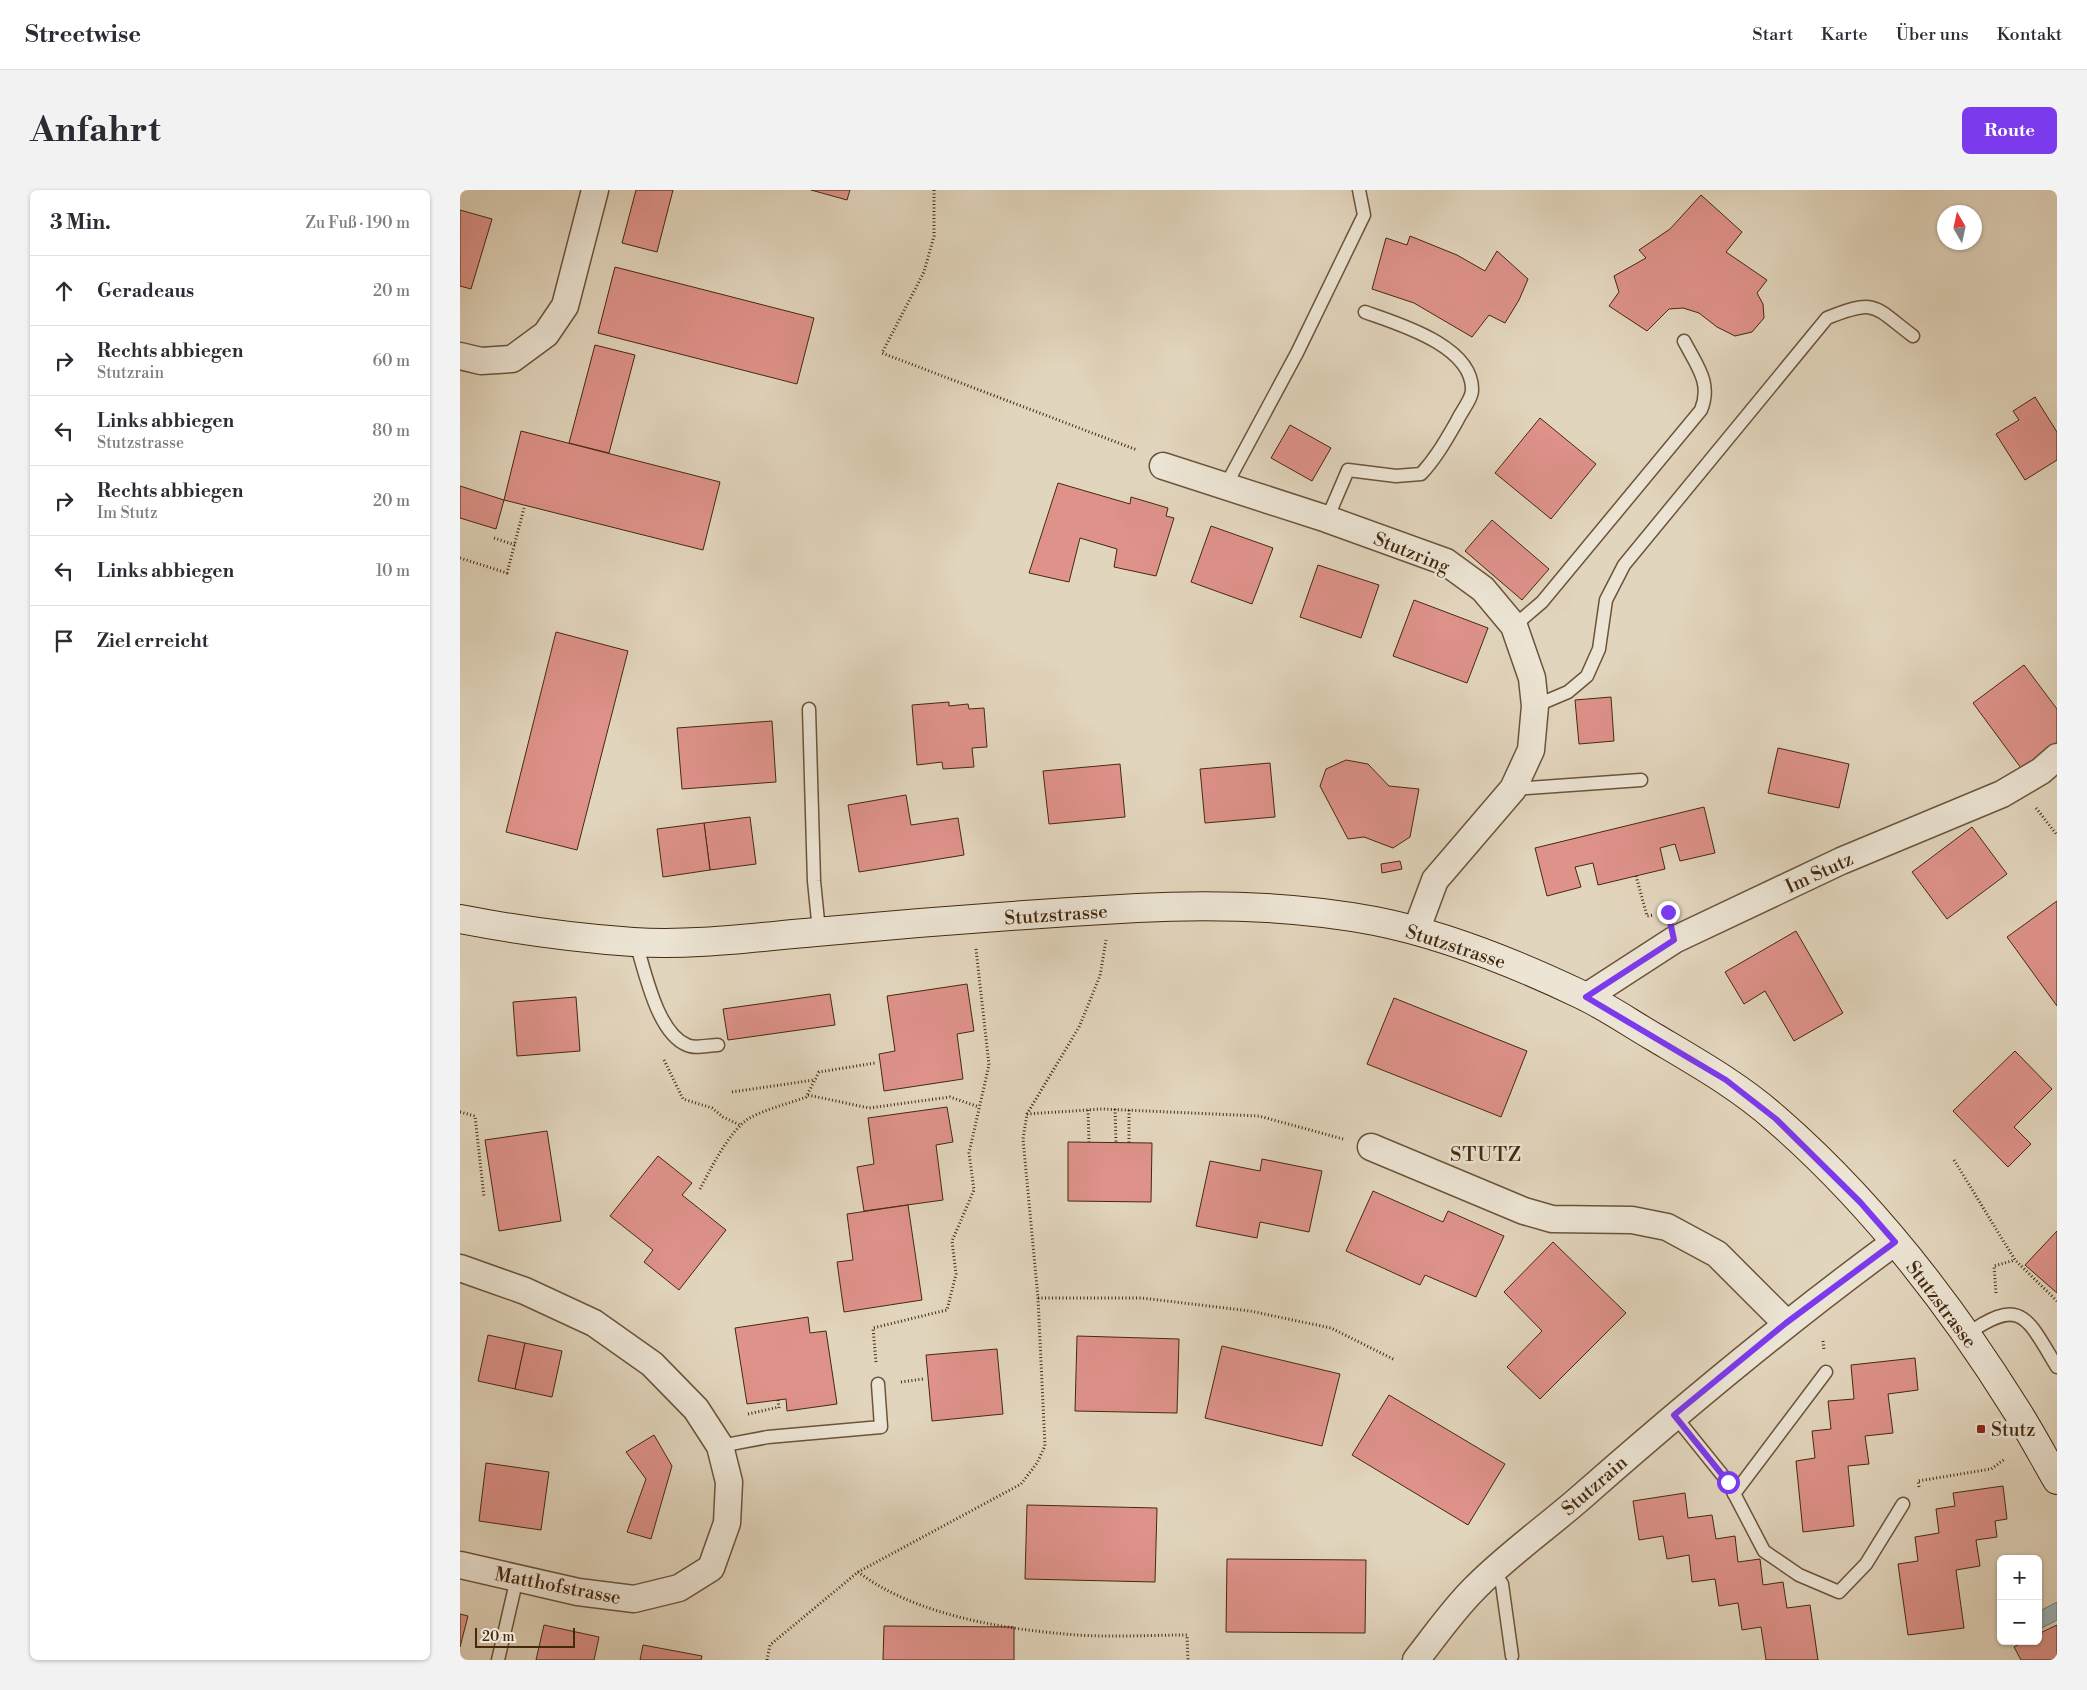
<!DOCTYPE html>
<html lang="de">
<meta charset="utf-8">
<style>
:root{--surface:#fff;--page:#f2f2f3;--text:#2b2b33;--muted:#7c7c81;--line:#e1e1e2;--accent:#7c3aed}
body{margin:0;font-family:"Libre Bodoni",serif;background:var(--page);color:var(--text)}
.controls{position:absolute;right:15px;bottom:15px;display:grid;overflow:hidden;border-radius:8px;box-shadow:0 1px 4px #0004}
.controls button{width:45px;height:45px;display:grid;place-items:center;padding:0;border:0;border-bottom:1px solid var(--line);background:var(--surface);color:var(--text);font:25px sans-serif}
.compass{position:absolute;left:1477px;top:15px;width:45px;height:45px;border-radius:50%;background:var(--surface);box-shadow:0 1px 4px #0004;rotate:351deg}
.scale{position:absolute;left:15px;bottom:12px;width:100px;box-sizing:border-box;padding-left:5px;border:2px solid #45290d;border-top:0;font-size:14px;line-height:18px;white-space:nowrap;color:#45290d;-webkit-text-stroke:4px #ece4d4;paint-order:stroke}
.stop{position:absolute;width:15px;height:15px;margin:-11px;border:4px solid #7c3aed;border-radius:50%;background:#fff}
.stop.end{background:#7c3aed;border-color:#fff;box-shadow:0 1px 5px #0008}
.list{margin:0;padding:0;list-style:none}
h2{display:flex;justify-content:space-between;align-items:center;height:65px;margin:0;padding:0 20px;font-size:21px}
h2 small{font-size:16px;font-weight:400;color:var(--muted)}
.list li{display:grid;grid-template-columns:32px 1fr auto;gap:15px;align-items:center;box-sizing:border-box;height:70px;padding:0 20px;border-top:1px solid var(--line)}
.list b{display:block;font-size:19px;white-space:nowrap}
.list p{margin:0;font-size:16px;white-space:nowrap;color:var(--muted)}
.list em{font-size:16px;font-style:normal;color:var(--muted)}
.icon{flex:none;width:28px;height:28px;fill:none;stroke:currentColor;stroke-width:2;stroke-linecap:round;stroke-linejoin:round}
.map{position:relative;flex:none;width:1597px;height:1470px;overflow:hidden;border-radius:8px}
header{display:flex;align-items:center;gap:30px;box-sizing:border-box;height:70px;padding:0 25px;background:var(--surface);border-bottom:1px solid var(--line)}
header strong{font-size:24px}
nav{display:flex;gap:28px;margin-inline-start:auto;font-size:18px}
.intro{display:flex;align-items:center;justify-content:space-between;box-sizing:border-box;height:120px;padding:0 30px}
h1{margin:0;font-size:35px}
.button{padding:12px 22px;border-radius:8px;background:var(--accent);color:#fff;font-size:18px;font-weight:700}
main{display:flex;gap:30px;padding:0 30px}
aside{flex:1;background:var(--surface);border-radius:8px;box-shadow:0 1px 4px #0004}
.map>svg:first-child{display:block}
.water{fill:#99b6bc;stroke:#777e76}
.building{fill:#de928a;stroke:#45290d}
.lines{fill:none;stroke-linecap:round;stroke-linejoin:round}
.lane-casing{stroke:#6c5439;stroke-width:15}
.street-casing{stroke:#6c5439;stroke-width:29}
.secondary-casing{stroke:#45290d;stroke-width:30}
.path{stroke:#45290d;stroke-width:3;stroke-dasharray:1 2.5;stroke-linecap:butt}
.lane{stroke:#ece4d4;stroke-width:12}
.street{stroke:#ece4d4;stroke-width:26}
.secondary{stroke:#ece4d4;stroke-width:28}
.route{stroke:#7c3aed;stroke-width:6}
.poi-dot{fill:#8f2418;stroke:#ece4d4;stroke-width:2}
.labels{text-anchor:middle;stroke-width:5;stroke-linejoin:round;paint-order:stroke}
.street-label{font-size:19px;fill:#45290d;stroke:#ece4d4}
.poi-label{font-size:19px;fill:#45290d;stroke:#ece4d4;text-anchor:start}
.neighbourhood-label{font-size:20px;letter-spacing:1px;fill:#45290d;stroke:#ece4d4}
</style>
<header>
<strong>Streetwise</strong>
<nav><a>Start</a><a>Karte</a><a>Über uns</a><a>Kontakt</a></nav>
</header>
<div class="intro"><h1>Anfahrt</h1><a class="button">Route</a></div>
<main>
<aside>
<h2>3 Min.<small>Zu Fuß · 190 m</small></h2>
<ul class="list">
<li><svg class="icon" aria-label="ahead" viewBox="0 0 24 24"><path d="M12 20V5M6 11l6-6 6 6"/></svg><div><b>Geradeaus</b></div><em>20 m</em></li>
<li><svg class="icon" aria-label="right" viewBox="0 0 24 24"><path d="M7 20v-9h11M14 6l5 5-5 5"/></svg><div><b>Rechts abbiegen</b><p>Stutzrain</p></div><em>60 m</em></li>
<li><svg class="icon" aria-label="left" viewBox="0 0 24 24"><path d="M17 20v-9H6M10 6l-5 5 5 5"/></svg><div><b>Links abbiegen</b><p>Stutzstrasse</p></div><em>80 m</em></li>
<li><svg class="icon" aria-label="right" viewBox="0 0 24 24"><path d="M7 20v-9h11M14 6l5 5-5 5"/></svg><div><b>Rechts abbiegen</b><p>Im Stutz</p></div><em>20 m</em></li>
<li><svg class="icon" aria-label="left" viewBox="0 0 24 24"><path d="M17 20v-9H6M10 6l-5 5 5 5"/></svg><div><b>Links abbiegen</b></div><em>10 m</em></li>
<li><svg class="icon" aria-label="arrive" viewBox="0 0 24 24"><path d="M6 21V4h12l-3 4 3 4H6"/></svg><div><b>Ziel erreicht</b></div></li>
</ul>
</aside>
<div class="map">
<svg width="1597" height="1470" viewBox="0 0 1597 1470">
<rect width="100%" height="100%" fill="#e2d5bd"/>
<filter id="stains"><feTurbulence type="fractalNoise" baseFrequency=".004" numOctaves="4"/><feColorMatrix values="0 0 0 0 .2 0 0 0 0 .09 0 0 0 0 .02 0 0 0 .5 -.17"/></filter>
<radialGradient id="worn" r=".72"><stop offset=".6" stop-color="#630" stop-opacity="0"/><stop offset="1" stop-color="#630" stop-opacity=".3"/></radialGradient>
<polygon class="water" points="1597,1412 1597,1430 1578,1440 1578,1422"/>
<g class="building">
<polygon points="176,0 213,0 197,62 162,53"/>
<polygon points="351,0 390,0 387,10"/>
<polygon points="1241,5 1282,42 1266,62 1307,90 1297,103 1303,114 1304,128 1292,142 1275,146 1257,137 1239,123 1223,118 1209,119 1187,141 1149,116 1159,102 1154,86 1186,68 1179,60 1210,39"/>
<polygon points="0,20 32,29 11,99 0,96"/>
<polygon points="950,46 997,65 1025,81 1037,61 1068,89 1059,110 1045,133 1029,125 1012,147 954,113 912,99 926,48 947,55"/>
<polygon points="155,77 354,128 337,194 138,143"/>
<polygon points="135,155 175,165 149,263 109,253"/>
<polygon points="1575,207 1597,242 1597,270 1565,290 1536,244 1559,230 1553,221"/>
<polygon points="1080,228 1136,274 1091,329 1035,283"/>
<polygon points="830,235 871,258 852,291 811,268"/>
<polygon points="61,241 260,292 243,360 44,310"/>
<polygon points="598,293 670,314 671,307 708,318 706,326 714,328 696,386 654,377 657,359 620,348 609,392 569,383"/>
<polygon points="0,296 44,310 36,339 0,328"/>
<polygon points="1032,330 1089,379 1062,410 1005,361"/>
<polygon points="751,336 813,358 792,414 731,392"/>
<polygon points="858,375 919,395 901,448 840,427"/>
<polygon points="954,410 1028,438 1007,493 933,466"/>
<polygon points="96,442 168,461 117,660 46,642"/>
<polygon points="1564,475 1597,519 1597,558 1564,582 1513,513"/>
<polygon points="1151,507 1154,551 1119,554 1115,510"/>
<polygon points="489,512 489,516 508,514 509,519 524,518 527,557 512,558 514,577 483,579 482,572 457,575 452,515"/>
<polygon points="312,531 316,592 222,599 217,538"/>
<polygon points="1318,558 1389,574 1379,618 1308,603"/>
<polygon points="886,570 908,574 929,596 959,599 950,647 933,658 904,647 888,649 860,596 866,579"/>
<polygon points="810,573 815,627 745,633 740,579"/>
<polygon points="660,574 665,627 589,634 583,581"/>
<polygon points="446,605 451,635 498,628 504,665 399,682 388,615"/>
<polygon points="1244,617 1255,663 1220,671 1215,654 1200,658 1205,679 1138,695 1133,673 1115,677 1121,697 1087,706 1075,658"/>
<polygon points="290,627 296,674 250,680 244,633"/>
<polygon points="244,633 250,680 203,687 197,639"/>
<polygon points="1512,637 1547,684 1487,729 1452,682"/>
<polygon points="940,671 942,679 922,683 921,674"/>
<polygon points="1597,711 1597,816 1547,747"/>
<polygon points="1336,741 1383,823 1334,851 1305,801 1284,814 1265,782"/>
<polygon points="507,794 514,841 497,844 503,889 424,901 419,864 435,861 427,806"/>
<polygon points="370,804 375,835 268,850 263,819"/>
<polygon points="116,807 120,861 57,866 53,812"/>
<polygon points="934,808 1067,861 1041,927 907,874"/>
<polygon points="1555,861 1592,899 1554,937 1571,954 1548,977 1493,921"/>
<polygon points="487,917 493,952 476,955 483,1010 404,1021 397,977 414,974 408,928"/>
<polygon points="87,941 101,1031 39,1041 25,950"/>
<polygon points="608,952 692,953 691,1012 608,1011"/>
<polygon points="198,966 232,993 222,1005 266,1040 219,1100 184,1072 193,1060 150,1026"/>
<polygon points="802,969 862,981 849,1042 800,1032 797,1048 736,1036 750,971 800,981"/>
<polygon points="913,1001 983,1032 988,1021 1044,1046 1016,1107 965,1085 960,1095 886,1061"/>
<polygon points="448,1015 462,1110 384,1122 377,1072 393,1070 387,1024"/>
<polygon points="1597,1041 1597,1103 1565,1075"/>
<polygon points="1093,1052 1166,1123 1080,1209 1047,1177 1082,1141 1044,1102"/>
<polygon points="348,1127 350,1143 366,1141 377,1214 327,1221 326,1209 287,1214 275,1138"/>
<polygon points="28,1145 65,1153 55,1199 18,1191"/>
<polygon points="617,1146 719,1149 717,1223 615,1221"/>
<polygon points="65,1153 102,1161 92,1207 55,1199"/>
<polygon points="762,1156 880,1184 862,1256 745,1228"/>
<polygon points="537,1159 543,1224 472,1231 466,1165"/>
<polygon points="1455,1168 1458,1200 1428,1204 1433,1243 1405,1246 1409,1274 1388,1276 1394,1336 1343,1342 1336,1271 1355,1268 1352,1241 1371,1239 1368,1211 1394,1209 1391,1175"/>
<polygon points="929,1205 1045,1274 1008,1335 892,1265"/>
<polygon points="194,1245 212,1276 191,1349 167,1342 186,1289 166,1262"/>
<polygon points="26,1273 89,1282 81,1340 19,1331"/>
<polygon points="1543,1296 1547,1329 1535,1331 1537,1347 1516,1350 1520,1376 1496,1380 1504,1438 1448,1445 1438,1374 1458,1371 1455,1347 1479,1343 1476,1319 1495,1316 1493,1303"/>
<polygon points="1225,1303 1228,1328 1252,1325 1256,1349 1275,1346 1278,1372 1300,1369 1303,1395 1323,1392 1327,1418 1350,1415 1358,1470 1306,1470 1301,1437 1282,1440 1278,1413 1259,1416 1255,1389 1232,1392 1229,1365 1207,1369 1203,1346 1179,1350 1173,1311"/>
<polygon points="567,1315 697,1318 695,1392 565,1389"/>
<polygon points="767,1369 906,1370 905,1443 766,1442"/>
<polygon points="0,1424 8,1426 0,1457"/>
<polygon points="84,1435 139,1447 134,1470 76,1470"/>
<polygon points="1597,1435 1597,1470 1561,1470 1554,1457 1565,1451 1578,1451 1578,1444"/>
<polygon points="424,1436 554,1437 554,1470 423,1470"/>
<polygon points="183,1455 242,1466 241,1470 180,1470"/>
</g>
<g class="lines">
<g class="lane-casing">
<g id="lane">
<polyline points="766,295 837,163 904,25 899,0"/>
<path d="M867,329L888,280L936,286L961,284C976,268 986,250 997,231C1001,222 1012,209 1012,200C1013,156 939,134 905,122"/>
<path d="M1054,436L1082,412L1241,220C1252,193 1237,176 1224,151"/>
<path d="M1075,516L1108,502L1127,486L1139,459L1146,410L1164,375L1367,128C1417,108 1413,116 1453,146"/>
<polyline points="349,519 354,691 359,741"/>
<polyline points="1053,599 1181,590"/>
<path d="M176,753C185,781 197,843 227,855C235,859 249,855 258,855"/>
<path d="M1506,1145C1562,1105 1567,1128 1597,1177"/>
<polyline points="1214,1225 1268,1292 1304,1361 1339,1385 1379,1402 1406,1374 1443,1314"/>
<polyline points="260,1256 308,1247 421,1237 418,1194"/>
<polyline points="1274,1304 1366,1182"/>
<polyline points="1033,1381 1042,1394 1052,1466"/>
<polyline points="38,1470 57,1388"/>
</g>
</g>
<g class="street-casing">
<g id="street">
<polyline points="0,166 21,171 52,169 86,144 105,116 135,0"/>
<polyline points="703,276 867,329 986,372 1023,399 1054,436 1072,488 1075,516 1071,560 1053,599 975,690 956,741"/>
<polyline points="1126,807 1214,750 1381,671 1542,604 1581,581 1597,567"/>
<polyline points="911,957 1064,1021 1092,1029 1172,1030 1207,1037 1257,1064 1326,1133"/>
<polyline points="0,1078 65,1101 134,1133 192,1174 236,1219 260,1256 269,1292 267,1333 251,1378 219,1398 174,1409 118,1402 0,1375"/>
<path d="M956,1470C975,1446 992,1421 1014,1399C1048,1364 1089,1336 1126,1303C1226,1215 1327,1131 1435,1052"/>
</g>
</g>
<g class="secondary-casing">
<path id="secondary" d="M0,729C57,740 115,748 173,752C234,756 296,747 356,742C463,732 570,724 677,718C756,714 837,716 915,731C986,745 1057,774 1122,805C1147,817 1170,833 1194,847C1236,872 1279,896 1316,929C1409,1010 1490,1114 1555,1218C1570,1241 1583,1266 1597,1290"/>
</g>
<g class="path">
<polyline points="474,0 474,46 464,82 422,163 677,260"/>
<polyline points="34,348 55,355"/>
<polyline points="0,368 47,383 64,318"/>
<polyline points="1576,618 1597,645"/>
<polyline points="1176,686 1187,726 1194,725"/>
<polyline points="204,870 223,909 252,918 263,927 280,935"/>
<polyline points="272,902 354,890"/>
<polyline points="348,905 409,918 490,907 519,917"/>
<polyline points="655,919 656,952"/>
<polyline points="628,920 629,952"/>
<polyline points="669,920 669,953"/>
<polyline points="0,922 15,926 24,1007"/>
<polyline points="567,924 642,919 799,926 883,949"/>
<polyline points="1494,970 1555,1070 1597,1111"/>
<path d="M240,999C251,978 269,942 288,929C305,919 328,914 346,907L359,882L415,873"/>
<polyline points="1536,1103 1534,1076 1555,1070"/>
<polyline points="578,1108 682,1108 790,1121 871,1138 935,1170"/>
<polyline points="1363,1151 1364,1160"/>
<polyline points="416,1172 413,1138 487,1120 496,1084 492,1051 514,1000 509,963 529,875 516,759"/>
<polyline points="441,1192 463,1189"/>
<polyline points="318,1210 319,1218"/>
<polyline points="288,1224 319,1217"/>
<polyline points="1459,1297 1458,1291 1531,1279 1545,1269"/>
<path d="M398,1382C454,1424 537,1438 605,1444C645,1448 687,1445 727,1445L728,1470"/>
<polyline points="307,1470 310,1455 398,1382 561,1294 577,1273 585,1256 578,1108 563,949 567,924 619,837 640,786 646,750"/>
</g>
<use href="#lane" class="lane"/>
<use href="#street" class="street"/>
<use href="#secondary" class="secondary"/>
</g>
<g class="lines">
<polyline class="route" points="1208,722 1214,750 1126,807 1266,890 1316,929 1400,1012 1435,1052 1326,1133 1214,1225 1268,1292"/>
</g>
<rect class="poi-dot" x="1516" y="1234" width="10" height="10" rx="2.5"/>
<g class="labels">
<g class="street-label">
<text transform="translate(952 362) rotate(22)" y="7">Stutzring</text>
<text transform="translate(1359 682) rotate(-25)" y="7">Im Stutz</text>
<text transform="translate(596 724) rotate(-4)" y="7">Stutzstrasse</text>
<text transform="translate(996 756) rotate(18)" y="7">Stutzstrasse</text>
<text transform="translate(1482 1114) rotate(53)" y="7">Stutzstrasse</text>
<text transform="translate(1134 1295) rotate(-41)" y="7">Stutzrain</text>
<text transform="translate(98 1395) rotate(11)" y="7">Matthofstrasse</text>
</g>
<g class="poi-label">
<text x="1531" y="1246">Stutz</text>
</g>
<g class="neighbourhood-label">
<text x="1026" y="971">STUTZ</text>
</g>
</g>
<rect width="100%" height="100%" filter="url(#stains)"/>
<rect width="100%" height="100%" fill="url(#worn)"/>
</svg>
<div class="controls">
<button>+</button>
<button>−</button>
</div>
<svg class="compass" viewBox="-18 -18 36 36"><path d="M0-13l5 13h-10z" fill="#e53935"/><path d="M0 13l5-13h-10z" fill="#7c7c81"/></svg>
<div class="scale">20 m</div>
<div class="stop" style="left:1268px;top:1292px"></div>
<div class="stop end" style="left:1208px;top:722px"></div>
</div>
</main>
